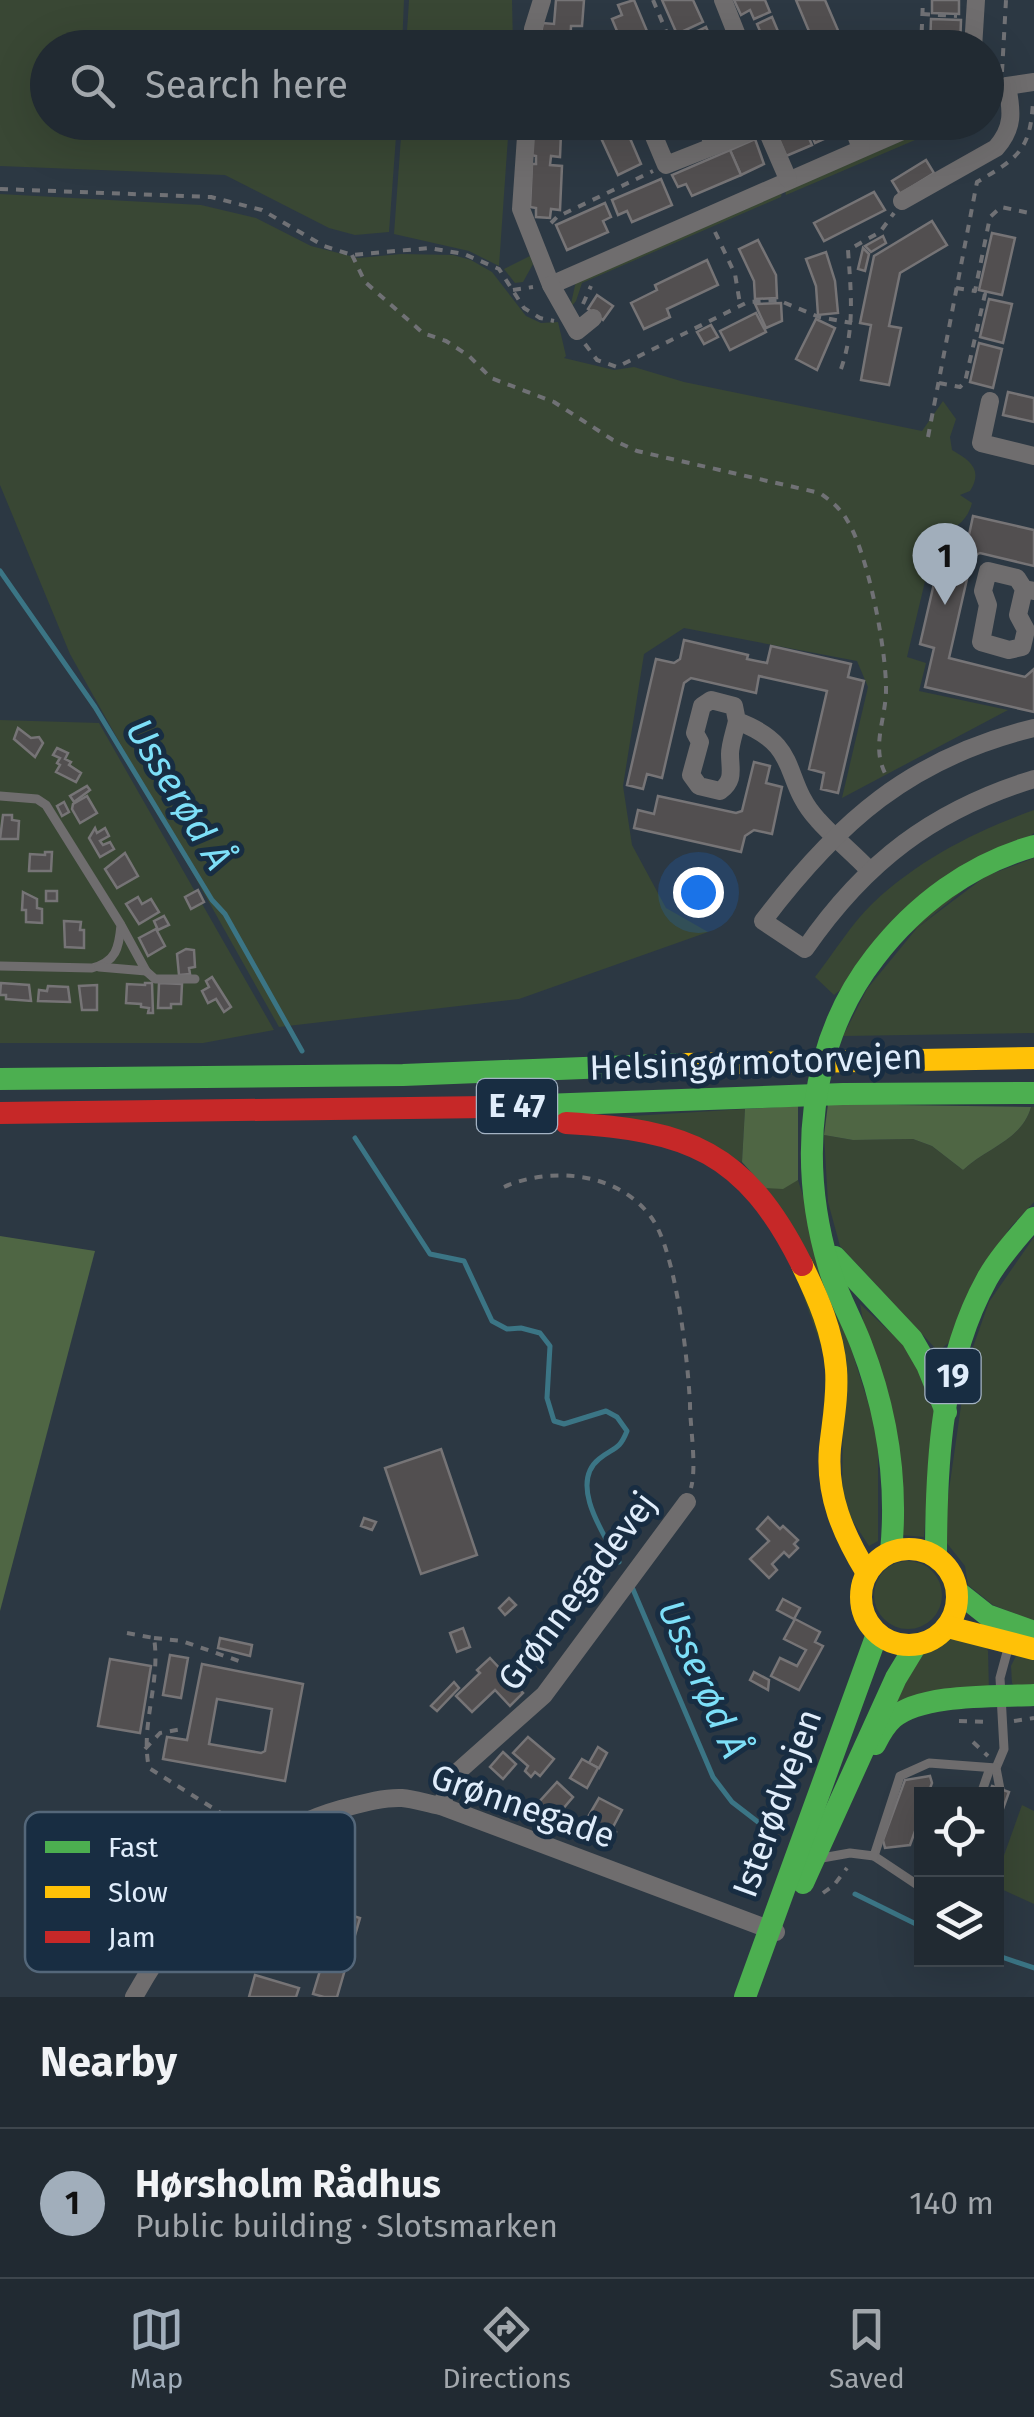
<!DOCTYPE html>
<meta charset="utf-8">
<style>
:root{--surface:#212a32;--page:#29323a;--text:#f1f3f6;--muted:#a2a7ac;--line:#3e464d;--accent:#a1aebb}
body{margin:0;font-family:"Fira Sans",sans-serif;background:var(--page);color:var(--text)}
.controls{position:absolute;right:30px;bottom:30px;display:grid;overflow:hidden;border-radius:0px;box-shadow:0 10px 40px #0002}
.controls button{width:90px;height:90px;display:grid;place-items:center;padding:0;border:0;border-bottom:2px solid var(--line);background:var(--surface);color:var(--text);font:50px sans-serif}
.you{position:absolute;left:698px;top:892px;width:35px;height:35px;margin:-25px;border:8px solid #fff;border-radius:50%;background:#1a73e8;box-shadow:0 0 0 15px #1a73e833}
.badge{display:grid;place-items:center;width:65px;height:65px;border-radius:50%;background:var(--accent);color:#111;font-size:32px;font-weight:700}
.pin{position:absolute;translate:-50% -82px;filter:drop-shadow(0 2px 5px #0008)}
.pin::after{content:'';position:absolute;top:52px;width:35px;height:30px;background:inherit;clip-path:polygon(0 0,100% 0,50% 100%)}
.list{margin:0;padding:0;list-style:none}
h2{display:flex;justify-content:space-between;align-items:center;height:130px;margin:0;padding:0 40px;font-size:42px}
h2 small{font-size:32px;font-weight:400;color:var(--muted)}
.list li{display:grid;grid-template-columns:65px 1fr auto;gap:30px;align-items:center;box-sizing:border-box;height:150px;padding:0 40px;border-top:2px solid var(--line)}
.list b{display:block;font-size:38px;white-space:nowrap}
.list p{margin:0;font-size:32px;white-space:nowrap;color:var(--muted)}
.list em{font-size:32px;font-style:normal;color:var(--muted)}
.icon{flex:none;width:55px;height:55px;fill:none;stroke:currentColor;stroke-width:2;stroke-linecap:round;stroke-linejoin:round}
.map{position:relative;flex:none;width:1034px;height:1997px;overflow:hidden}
.search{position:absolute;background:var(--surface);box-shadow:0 10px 40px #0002;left:30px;right:30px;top:30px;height:110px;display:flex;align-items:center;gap:25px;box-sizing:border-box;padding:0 35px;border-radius:55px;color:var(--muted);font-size:38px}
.sheet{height:280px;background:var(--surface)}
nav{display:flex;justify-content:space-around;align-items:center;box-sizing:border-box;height:140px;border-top:2px solid var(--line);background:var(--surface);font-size:28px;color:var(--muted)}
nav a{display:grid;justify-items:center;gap:5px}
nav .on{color:var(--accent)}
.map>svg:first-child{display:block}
.green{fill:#394734}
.forest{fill:#4f6644}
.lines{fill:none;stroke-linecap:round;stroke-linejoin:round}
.stream{stroke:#3b7585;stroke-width:5}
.building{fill:#524f50;stroke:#767476;stroke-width:2.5;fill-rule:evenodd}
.path{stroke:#707175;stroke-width:4;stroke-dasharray:8 8;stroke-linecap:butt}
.lane{stroke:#6f6d6e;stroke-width:9}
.street{stroke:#6f6d6e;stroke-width:18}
.fast{stroke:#4caf50;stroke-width:22}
.slow{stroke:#ffc107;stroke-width:22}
.jam{stroke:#c62828;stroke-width:22}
.labels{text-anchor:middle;stroke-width:10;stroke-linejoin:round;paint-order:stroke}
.shield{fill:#182d42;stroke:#a4b3c4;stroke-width:2.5}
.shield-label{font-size:32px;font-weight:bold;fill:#e0edfb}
.street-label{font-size:35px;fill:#e0edfb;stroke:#182d42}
.water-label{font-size:38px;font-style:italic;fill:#7ddff8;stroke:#182d42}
.key{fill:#182d42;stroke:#54677a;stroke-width:2.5}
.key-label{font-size:28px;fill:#e0edfb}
</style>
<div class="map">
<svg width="1034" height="1997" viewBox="0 0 1034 1997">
<rect width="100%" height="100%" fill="#2c3843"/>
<g class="green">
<polygon points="0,0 404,0 402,47 48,48 48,122 397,123 389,232 355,235 329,228 225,175 0,166"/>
<polygon points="409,0 512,0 513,47 406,47"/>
<polygon points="402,123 509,123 499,266 469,251 394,234"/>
<polygon points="943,123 955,123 786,195 785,191"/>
<polygon points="782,192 781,197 582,283 576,301 570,308 576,281"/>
<path d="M0,194L201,205L256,218L311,246L358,258L401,254L453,255L471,260L492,272L526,316L541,323L558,322L566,356L564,358L614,370L634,367L684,382L922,431L943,401L956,419L950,437L952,450C971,461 983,470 970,491L960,495L972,503C967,522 954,530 936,535L907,657L926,663L919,691L1008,710L842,798L868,687L857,661L684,628L644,654L623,786L632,845L666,908L708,932L519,999L279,1027L70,654L0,485Z"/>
<polygon points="530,256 533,264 523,282 515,283 504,269"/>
<polygon points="0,720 99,723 274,1030 203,1043 0,1043"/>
<path d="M1034,810V833L834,995L815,977C834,953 851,924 873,903C920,859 974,832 1034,810Z"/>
<polygon points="1034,858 1034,1033 843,1036 867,989 917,928 986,876"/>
<path d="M1031,1107H1034V1202L1009,1229L952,1340L941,1349H936L840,1246L828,1202L824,1135L853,1140L913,1139L932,1146L963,1170C986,1148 1022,1140 1031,1107Z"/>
<polygon points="745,1109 742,1162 616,1117"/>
<polygon points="798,1180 878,1434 878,1541 869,1546 842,1505 843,1408 765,1188"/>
<polygon points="1034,1237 1034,1621 993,1605 968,1585 965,1566 946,1542 944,1525 967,1364 989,1302"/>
<polygon points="860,1304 912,1352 934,1411 924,1537 902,1535"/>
<circle cx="908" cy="1595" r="34"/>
<polygon points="949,1639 984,1644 988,1651 989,1692 896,1702 920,1656"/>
<polygon points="1018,1652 1034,1657 1034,1689 1015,1687 1012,1683 1011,1666"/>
<polygon points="1022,1805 1034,1811 1034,1904 997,1887 997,1875"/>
</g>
<g class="forest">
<path d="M828,1104L1031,1107C1022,1140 986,1148 963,1170L932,1146L913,1139L853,1140L824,1135Z"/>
<polygon points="798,1106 798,1180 783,1189 765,1188 742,1162 745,1109"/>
<polygon points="0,1236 95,1251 0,1611"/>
</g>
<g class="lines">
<g class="stream">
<polyline points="0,571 95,707 212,900 225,914 302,1051"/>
<path d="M355,1138L430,1254L464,1261L492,1321L507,1329L521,1328L540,1333L550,1346L547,1398L554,1421L564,1424L606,1411L617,1417L627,1431C619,1451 614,1447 599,1459C568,1484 605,1536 619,1562"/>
<polyline points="632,1587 713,1777 732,1802 771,1832"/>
<polyline points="855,1894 922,1927"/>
<polyline points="996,1955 1034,1968"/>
</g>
</g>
<g class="building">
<polygon points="556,0 584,0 582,26 571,26 570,48 538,48 543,23 554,24"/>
<polygon points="634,0 654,48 624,48 612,19 622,15 618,5"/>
<polygon points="662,0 693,0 703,22 677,34"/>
<polygon points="734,0 765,0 770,12 754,19 750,10 741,15"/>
<polygon points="796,0 825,0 843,42 830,48 816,48"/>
<polygon points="932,0 959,0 959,14 932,13"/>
<polygon points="772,17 785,48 755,48 750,35 760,31 757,24"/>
<polygon points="931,19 961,20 960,48 930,48"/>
<polygon points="706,27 715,48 685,48 681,39"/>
<polygon points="533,122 562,122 562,130 533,128"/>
<polygon points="607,122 623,122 641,164 618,175 596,127"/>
<polygon points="793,122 802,122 812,145 786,156 775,130"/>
<polygon points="806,122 840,122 844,130 815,143"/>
<polygon points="533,132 561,134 560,157 551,156 550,165 562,166 560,210 551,209 550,218 536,217 536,208 530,207 532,164 536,164 536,156 531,155"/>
<polygon points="755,139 764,164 741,175 730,150"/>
<polygon points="730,150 741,175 692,196 686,184 678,187 672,175"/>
<polygon points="926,160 934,173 900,194 892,181"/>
<polygon points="661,179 672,205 632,222 627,211 618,215 612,200"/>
<polygon points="874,192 885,210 824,241 814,223"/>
<polygon points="605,203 611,217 603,221 608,232 567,250 556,225"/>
<polygon points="932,221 947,245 900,273 889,326 901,328 889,385 861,380 871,325 860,323 874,256"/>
<polygon points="992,233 1015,238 1002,295 979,290"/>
<polygon points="883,236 886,243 871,252 865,246"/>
<polygon points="758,240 776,275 777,298 755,299 754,281 739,249"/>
<polygon points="863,248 869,254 865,271 858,269"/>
<polygon points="826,252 835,281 838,313 818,315 816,286 806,259"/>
<polygon points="707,260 718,285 667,309 670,317 644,329 631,303 657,290 655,285"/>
<polygon points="597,295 613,306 603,320 588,309"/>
<polygon points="989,299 1012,304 1003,343 980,337"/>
<polygon points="781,303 782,321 766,328 755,304"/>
<polygon points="756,313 766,332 730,350 720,331"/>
<polygon points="816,319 835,328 817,370 796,359"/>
<polygon points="711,325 718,337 704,344 697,332"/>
<polygon points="979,343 1002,349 993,388 970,382"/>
<polygon points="1008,392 1034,398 1034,422 1003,415"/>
<polygon points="973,516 1034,530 1034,566 980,553 972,557 949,658 1025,677 1034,669 1034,712 925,687 934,648 920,644 945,536 961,539 969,535"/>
<polygon points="684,640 748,655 747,659 767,663 771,646 851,664 848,677 864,681 838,793 821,789 824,773 809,769 827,691 759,676 756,693 691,678 684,683 662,778 647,774 643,789 627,785 656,659 674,663 680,659"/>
<polygon points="18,728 31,738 39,737 43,743 35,757 14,739"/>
<polygon points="57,748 68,753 65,759 71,762 69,765 81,773 76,782 56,772 60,765 57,763 60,758 53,755"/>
<polygon points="754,762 770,766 766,783 782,787 772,834 754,830 745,836 741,852 634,828 638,810 654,814 658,796 736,813 742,811"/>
<polygon points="87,786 90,790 74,802 70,796"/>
<polygon points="87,796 97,813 80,823 72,809 73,804"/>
<polygon points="64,802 69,812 62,816 57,806"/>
<polygon points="3,815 12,815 12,820 19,821 18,839 0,839"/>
<polygon points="95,828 97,833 105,828 109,836 100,841 103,845 110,842 114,849 100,857 89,838"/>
<polygon points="45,852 52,852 51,871 29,871 30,854 45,855"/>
<polygon points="125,853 138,876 117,888 105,869"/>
<polygon points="198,890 204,902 191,909 185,897"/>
<rect x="46" y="891" width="11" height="10"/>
<polygon points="23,892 37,899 37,908 42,909 42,923 26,922 26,910 22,910"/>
<polygon points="138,897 142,904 151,899 159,912 139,924 126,904"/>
<polygon points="164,916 169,925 158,930 154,921"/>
<polygon points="64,921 81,922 80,930 84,930 84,948 65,947"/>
<polygon points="156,929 165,946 148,956 139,938"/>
<polygon points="186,949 194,950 195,967 189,968 190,974 179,975 177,954"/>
<polygon points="212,977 231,1007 224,1012 216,999 208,1003 202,991 209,987 206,981"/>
<polygon points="1,983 29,985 31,1001 6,999 6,995 0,995"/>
<polygon points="145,983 152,983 153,1013 148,1013 149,1008 141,1007 141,1004 126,1003 127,984 145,985"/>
<polygon points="159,983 182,984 181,1004 171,1004 171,1008 158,1008"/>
<polygon points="97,985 97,1010 82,1010 79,986"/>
<polygon points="48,986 68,987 70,1002 38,1001 39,990 47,991"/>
<polygon points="441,1449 477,1555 421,1574 385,1468"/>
<polygon points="768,1517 780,1529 783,1526 798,1540 794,1544 798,1548 789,1557 784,1552 772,1564 777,1570 769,1578 750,1559 769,1541 757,1529"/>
<polygon points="364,1518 376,1522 372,1530 361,1526"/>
<polygon points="509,1598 516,1605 505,1615 499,1608"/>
<polygon points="783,1599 800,1608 794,1619 777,1610"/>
<polygon points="795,1619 820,1632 815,1642 823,1646 799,1690 771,1676 780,1658 797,1666 806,1650 784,1639"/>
<polygon points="463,1628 470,1647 457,1652 450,1633"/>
<polygon points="220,1638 252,1645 250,1656 218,1648"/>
<polygon points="170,1655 188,1658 181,1698 163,1695"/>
<polygon points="490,1658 523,1693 510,1706 495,1690 472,1712 456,1696 480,1673 477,1670"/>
<polygon points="110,1659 151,1666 140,1733 98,1726"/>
<path d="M202,1664L303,1684L285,1781L163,1759L167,1737L187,1740ZM217,1699L272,1709L265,1751L261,1753L209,1744Z"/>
<polygon points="754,1672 769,1680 768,1690 750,1680"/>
<polygon points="454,1682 459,1688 437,1711 431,1706"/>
<polygon points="528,1737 554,1759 540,1776 535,1772 531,1777 525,1771 528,1766 513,1753"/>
<polygon points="598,1747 607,1753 599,1768 589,1763"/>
<polygon points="503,1752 516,1764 503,1779 490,1767"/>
<polygon points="582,1759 598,1768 587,1788 570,1778"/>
<polygon points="930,1776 932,1783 928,1794 922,1794 922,1825 918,1823 910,1845 885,1848 883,1840 905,1780"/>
<polygon points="557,1782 573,1797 556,1817 539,1802"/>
<polygon points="992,1786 1009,1792 999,1820 996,1794 989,1794"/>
<polygon points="599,1798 622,1810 612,1829 616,1832 609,1844 581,1829"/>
<polygon points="338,1911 360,1918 337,1997 324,1997 313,1994"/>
<polygon points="255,1975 299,1988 296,1997 249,1997"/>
</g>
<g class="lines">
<g class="path">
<polyline points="653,0 669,38 677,48"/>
<polyline points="922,14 957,16"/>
<polyline points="609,35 614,48"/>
<polyline points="921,48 923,0"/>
<polyline points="1002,72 1006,0"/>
<polyline points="935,137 967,122"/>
<polyline points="0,189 211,197 262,210 324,246 352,255 429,248 464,254 499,269 524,308 540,318 554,321"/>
<polyline points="551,223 557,217 653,171"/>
<polyline points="715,232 735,274 740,304"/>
<path d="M352,255L365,282L423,333L446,341L469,356L491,378L554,402L613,440L637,451L820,493C831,501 840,508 847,520C868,553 887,652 886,692C885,721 871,748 886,775"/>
<polyline points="956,288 975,291 990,217 1001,207 1034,214"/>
<polyline points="513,290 533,287"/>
<polyline points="583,304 591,286"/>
<polyline points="585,344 597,360 617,367 748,302 778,300 819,317 852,323"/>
<path d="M841,369C855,329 851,292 848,250L880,232L894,213"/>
<polyline points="939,383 960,387 965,382 985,294 975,291"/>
<path d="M928,437L977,182C1018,158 1031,150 1033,100"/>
<path d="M504,1187C551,1166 618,1172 651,1217C676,1250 688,1361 690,1404C690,1427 697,1466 691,1488"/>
<path d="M127,1633L154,1638C161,1682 140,1725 149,1768L251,1832"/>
<polyline points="154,1638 182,1641 239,1661"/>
<polyline points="959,1721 989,1722"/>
<polyline points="1014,1721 1034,1718"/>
<polyline points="973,1742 988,1756"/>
<polyline points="145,1749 160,1733 182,1729"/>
<polyline points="823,1893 834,1885 847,1868"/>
</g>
<g class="lane">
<path d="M0,796L37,799L46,805L121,925C119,948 116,962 92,968L0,966"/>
<polyline points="122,927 146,971 155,979 195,979"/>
<polyline points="99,967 146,971"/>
<polyline points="1000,1789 996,1768 1004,1749 1000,1678 1009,1645"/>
<polyline points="981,1794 990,1768"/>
<polyline points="874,1856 922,1888"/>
<polyline points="822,1858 850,1853 874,1856 900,1776 929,1763 996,1768"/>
</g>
<g class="street">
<polyline points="723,0 742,48"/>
<polyline points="532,48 533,29 542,0"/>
<polyline points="973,48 976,0"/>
<polyline points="986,95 1007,86 1034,82"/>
<polyline points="527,122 521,209 551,285 923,122"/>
<polyline points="704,122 714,146"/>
<polyline points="771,122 765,126 788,179"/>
<polyline points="851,122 861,148"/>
<polyline points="653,134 666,165 765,126"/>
<path d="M902,201L996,148C1014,128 1012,111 1007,86"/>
<polyline points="551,285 577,331 593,318"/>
<polyline points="990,401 981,443 1034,456"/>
<polyline points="1024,589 1018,615 1026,630 1022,647 1009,650 981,642 988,605 983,591 988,571 1017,578 1024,589 1034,591"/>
<path d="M737,721L734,706L711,700L702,706L695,733L700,742L691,775L699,786L720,791C735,780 730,770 730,754C730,744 735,731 737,721C804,746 780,779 818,820C833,837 853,853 869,870"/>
<path d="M1034,728C910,758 838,822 763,921L805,949C865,862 933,810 1034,779"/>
<polyline points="441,1806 453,1776 544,1695 687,1502"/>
<path d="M134,1997C181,1913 245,1836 341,1809C360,1804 383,1797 402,1798C415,1799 428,1804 441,1806L776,1932"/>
</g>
<g class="fast">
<polyline points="0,1079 403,1075 684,1064"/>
<polyline points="488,1107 843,1094 1034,1093"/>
<polyline points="835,1257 912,1339 927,1365 946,1412"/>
<path d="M891,1552C898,1480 887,1411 861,1344C851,1318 837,1294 829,1267C798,1164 807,1044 875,957C916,904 970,864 1034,846"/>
<path d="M936,1556C936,1463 941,1362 987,1279C999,1257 1018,1237 1034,1218"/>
<polyline points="958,1592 987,1615 1034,1632"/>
<path d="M875,1744C880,1734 885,1725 893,1718C922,1693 997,1697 1034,1695"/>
<polyline points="803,1883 896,1678 916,1645"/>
<polyline points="745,1997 877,1634"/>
</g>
<g class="slow">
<polyline points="684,1064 1034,1058"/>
<path d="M802,1265C818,1298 833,1332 836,1369C838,1396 833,1421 830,1448C826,1495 843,1534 867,1573"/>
<circle cx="909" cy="1597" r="48"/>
<polyline points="948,1627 1034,1649"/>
</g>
<g class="jam">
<polyline points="0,1113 488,1107"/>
<path d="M566,1123C688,1130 745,1151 802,1265"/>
</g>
</g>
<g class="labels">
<g class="shield">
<rect x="477" y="1079" width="80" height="54" rx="8"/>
<rect x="925.5" y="1349" width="55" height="54" rx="8"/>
</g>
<g class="shield-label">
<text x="517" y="1117">E 47</text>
<text x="953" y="1387">19</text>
</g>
<g class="street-label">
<text transform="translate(756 1062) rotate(-2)" y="12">Helsingørmotorvejen</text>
<text transform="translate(577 1591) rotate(-53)" y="12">Grønnegadevej</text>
<text transform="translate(777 1803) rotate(-70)" y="12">Isterødvejen</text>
<text transform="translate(523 1806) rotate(19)" y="12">Grønnegade</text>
</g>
<g class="water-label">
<text transform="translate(179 794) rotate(59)" y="13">Usserød Å</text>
<text transform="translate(703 1679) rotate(66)" y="13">Usserød Å</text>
</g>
</g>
<rect x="25" y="1812" width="330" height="160" rx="15" class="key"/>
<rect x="45" y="1841" width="45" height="12" fill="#4caf50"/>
<rect x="45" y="1886" width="45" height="12" fill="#ffc107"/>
<rect x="45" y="1931" width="45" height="12" fill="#c62828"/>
<g class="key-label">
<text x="108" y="1857">Fast</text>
<text x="108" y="1902">Slow</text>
<text x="108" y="1947">Jam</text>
</g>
</svg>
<div class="controls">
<button><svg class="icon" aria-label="locate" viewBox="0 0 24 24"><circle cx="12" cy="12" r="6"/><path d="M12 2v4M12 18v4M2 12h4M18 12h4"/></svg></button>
<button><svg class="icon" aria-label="layers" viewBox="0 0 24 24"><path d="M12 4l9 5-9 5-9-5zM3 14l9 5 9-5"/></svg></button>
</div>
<div class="you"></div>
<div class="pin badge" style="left:945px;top:605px">1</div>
<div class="search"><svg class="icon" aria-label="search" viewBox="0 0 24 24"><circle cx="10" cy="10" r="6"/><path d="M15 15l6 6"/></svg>Search here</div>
</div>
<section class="sheet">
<h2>Nearby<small></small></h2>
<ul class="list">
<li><span class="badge">1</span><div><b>Hørsholm Rådhus</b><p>Public building · Slotsmarken</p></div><em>140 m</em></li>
</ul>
</section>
<nav>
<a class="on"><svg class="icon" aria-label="map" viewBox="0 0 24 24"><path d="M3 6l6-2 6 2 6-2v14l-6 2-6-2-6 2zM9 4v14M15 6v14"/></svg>Map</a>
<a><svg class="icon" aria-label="directions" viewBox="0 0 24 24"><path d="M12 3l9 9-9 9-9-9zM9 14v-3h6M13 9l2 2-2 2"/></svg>Directions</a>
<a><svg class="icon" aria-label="saved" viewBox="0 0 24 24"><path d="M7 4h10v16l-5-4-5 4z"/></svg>Saved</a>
</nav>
